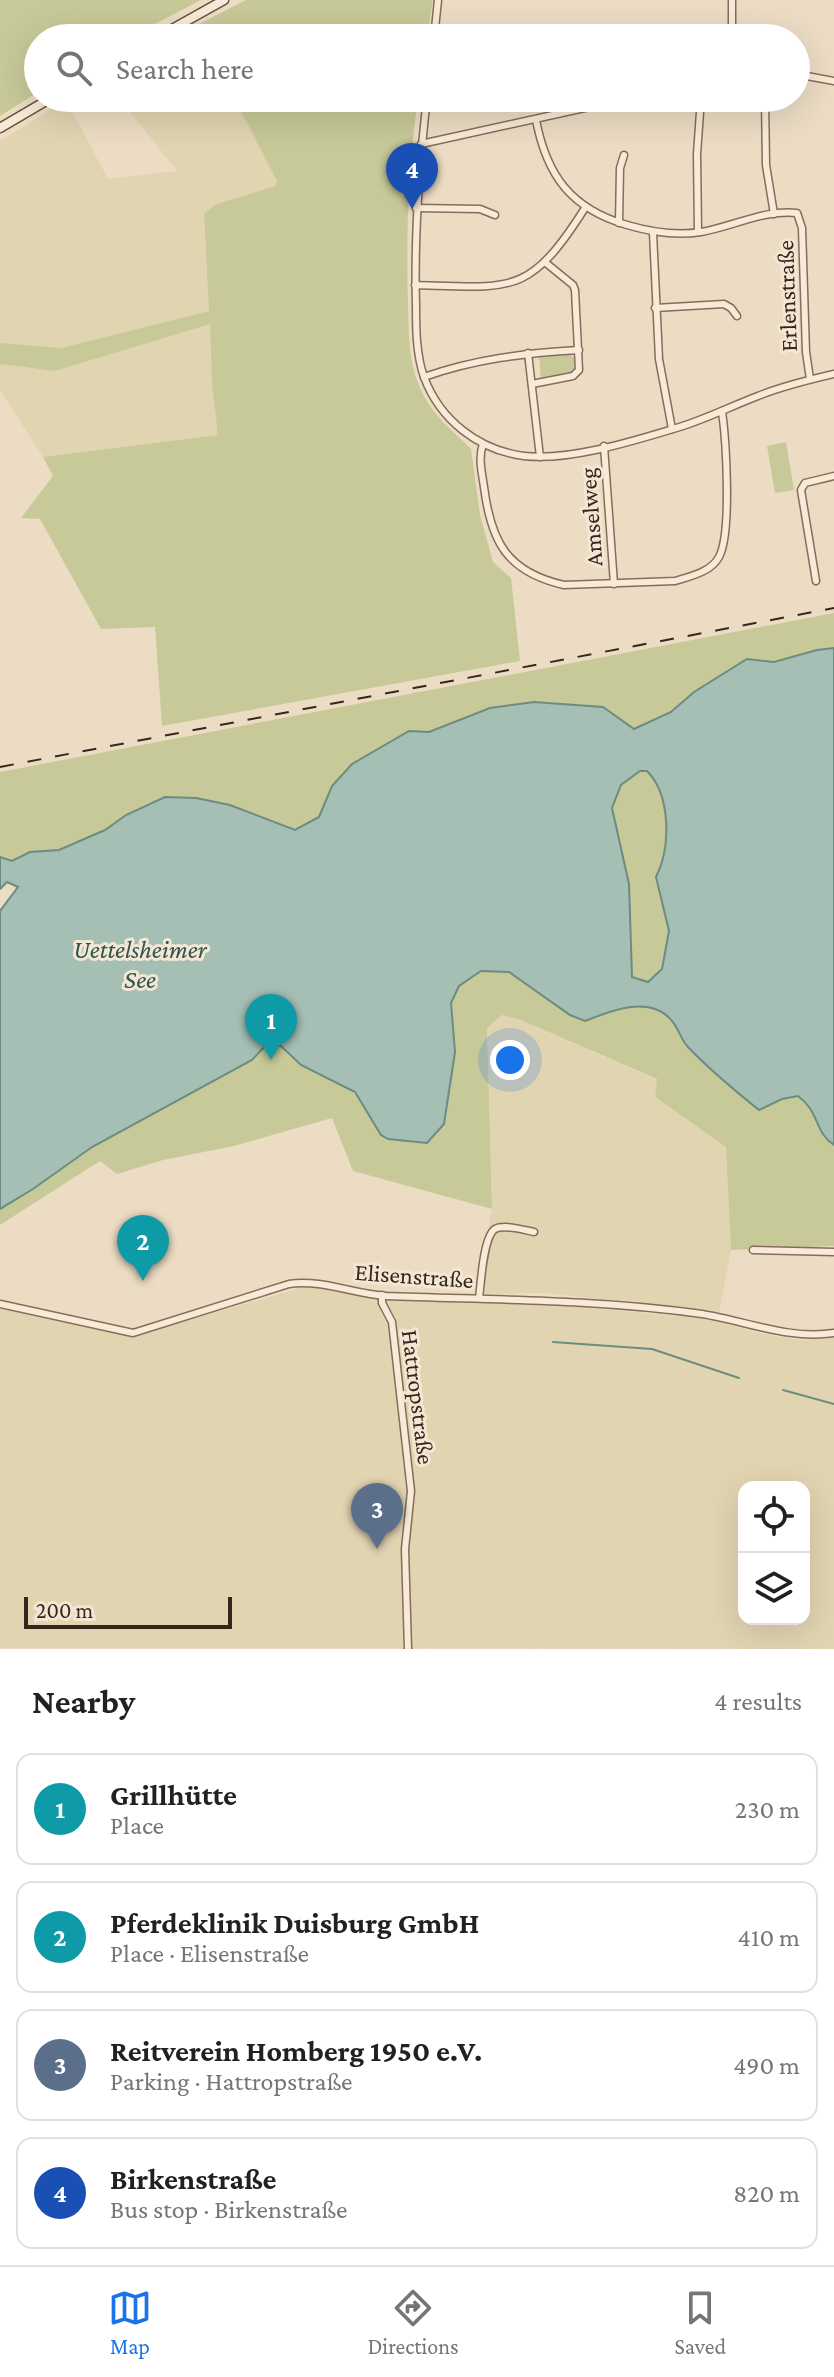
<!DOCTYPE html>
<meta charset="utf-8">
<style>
:root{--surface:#fff;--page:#f6f6f6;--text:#202124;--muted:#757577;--line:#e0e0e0;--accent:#1a73e8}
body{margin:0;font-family:"Crimson Pro",serif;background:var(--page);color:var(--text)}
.controls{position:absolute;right:24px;bottom:24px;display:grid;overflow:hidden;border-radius:16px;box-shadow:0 8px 32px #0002}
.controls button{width:72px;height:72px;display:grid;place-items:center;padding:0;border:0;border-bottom:2px solid var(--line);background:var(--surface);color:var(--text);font:40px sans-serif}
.scale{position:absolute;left:24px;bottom:20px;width:208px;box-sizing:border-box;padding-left:8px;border:4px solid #36271e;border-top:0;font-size:22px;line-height:28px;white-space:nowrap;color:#36271e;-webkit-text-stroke:6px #f3e7d3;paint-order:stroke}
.you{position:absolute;left:510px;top:1060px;width:28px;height:28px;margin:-20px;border:6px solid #fff;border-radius:50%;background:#1a73e8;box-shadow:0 0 0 12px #1a73e833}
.badge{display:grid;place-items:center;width:52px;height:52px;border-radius:50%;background:var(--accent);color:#fff;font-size:26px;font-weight:700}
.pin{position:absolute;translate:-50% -66px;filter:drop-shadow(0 2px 4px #0008)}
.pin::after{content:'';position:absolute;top:42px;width:28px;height:24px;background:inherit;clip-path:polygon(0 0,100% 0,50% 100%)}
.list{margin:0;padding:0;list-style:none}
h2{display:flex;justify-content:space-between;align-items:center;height:104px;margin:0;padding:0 32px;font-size:34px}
h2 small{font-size:26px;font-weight:400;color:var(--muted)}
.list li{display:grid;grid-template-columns:52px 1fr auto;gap:24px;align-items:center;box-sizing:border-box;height:112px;margin:0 16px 16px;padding:0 16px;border:2px solid var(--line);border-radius:16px}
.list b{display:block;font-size:30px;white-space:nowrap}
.list p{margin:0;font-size:26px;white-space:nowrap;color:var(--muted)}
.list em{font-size:26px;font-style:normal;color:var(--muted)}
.icon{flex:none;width:44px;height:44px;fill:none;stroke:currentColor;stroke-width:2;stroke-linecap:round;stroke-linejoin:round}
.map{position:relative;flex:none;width:834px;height:1649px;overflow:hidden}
.search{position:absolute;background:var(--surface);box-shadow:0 8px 32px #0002;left:24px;right:24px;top:24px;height:88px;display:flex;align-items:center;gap:20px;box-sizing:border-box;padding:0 28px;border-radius:44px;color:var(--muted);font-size:30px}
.sheet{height:616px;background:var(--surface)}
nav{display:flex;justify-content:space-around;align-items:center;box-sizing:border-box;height:112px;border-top:2px solid var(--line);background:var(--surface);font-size:22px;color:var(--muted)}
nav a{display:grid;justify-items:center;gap:4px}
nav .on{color:var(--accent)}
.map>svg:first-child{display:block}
.farmland{fill:#e1d4b1;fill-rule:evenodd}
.green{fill:#c8c998}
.water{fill:#a5bfb5;stroke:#6d8c81;stroke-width:2;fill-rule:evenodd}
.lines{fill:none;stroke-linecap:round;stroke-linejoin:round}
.stream{stroke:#6d8c81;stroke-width:2}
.minor-casing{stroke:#856d5b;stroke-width:9}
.secondary-casing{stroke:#674f3e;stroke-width:11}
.minor{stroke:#f7ead6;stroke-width:6}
.secondary{stroke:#f7ead6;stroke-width:8}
.rail{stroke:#36271e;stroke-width:2;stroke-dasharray:14 14;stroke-linecap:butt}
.labels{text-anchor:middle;stroke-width:6;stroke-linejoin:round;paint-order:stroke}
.street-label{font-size:24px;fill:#36271e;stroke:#f3e7d3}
.water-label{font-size:26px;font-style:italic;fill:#2e554e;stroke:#f3e7d3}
</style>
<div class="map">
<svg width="834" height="1649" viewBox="0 0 834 1649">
<rect width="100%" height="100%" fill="#ecdcc4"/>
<g class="farmland">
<polygon points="119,98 234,98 277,181 275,186 217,204 204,213 209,311 62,348 0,343 0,141 66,100 108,179 177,171"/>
<polygon points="210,323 212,383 219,435 43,457 0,390 0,364 55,371"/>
<polygon points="502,1015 521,1020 657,1080 655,1097 726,1147 731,1250 719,1312 545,1293 477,1294 492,1209 487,1028"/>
<path d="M307,1286L379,1300L545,1304L708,1319L758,1333L800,1340L834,1338V1649L0,1648V1308L132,1337ZM744,1487H804V1619H744Z"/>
</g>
<g class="green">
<polygon points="0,0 201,0 128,38 38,38 38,92 0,116"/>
<polygon points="246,0 433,0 427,38 200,38 193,27"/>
<path d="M234,98H418C408,167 406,235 408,305C409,331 408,359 418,383C431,416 449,426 471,449L480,515L493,562L511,578L520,661L162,726L155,627L101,629L40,519L21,518L53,476L43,457L218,435L212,383L210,324L55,371L0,364V343L62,348L209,311L204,213L217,204L275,186L277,181Z"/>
<polygon points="570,354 576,360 573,372 541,380 539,356"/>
<polygon points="786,442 794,490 775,493 767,446"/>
<polygon points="834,613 834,648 817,650 774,662 746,660 694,692 671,712 634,729 603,707 490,708 429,732 409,731 332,786 319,817 295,830 165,797 126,815 105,830 59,850 30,852 12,861 0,857 0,772"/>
<path d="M647,770C671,796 671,848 656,877L669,931L662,969L648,983L632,978L629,884L612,808L621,785L632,775Z"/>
<path d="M481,971L509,972L570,1014L585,1021C610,1011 651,994 672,1021C678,1029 681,1040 688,1047C710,1070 734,1090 759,1110L782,1099L798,1096C818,1111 815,1132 834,1145V1246L731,1250L726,1147L655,1097L657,1079L521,1020L502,1015L487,1028L492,1209L353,1171L332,1118L234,1146L163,1160L117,1174L100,1161L0,1225V1209L33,1189L92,1147L252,1060L266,1045L281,1046C289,1053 296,1062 305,1067C337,1086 350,1078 369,1116L444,1124L455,1052L451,1003L459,986Z"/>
</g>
<path class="water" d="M834,648V1145C814,1132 820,1112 798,1096L782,1099L759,1110C734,1090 710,1070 688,1047C681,1040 679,1029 672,1021C651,994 610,1011 585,1021L570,1015L509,972L481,971L459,986L451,1003L455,1052L444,1124L427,1143L388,1139L381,1135L355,1092L301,1065L281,1046L266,1045L252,1060L92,1147L33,1189L0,1209V911L18,887L7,882L0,889V857L12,861L30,852L59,850L105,830L126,815L165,797L196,798L230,805L295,830L319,817L332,786L352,764L409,731L429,732L490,708L534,702L603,707L634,729L671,712L694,692L747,659L774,662L817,650ZM640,771H647C671,795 671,848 656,877L669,931L662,969L648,982L632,977L629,884L612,808L621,785Z"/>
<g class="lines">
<g class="stream">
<polyline points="553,1342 652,1349 739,1378"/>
<polyline points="783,1390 834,1404"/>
</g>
<g class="minor-casing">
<g id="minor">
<polyline points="732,0 732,38"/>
<polyline points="434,38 438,0"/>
<polyline points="796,74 834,81"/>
<path d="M427,98C419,167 414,235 416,305C416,328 416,354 424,377C440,420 478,450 524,456C568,461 630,442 673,429C702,421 729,407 758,396C783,386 808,380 834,374"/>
<polyline points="765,98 766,165 774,214"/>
<path d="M536,120C547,177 572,209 627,225C651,232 676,236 701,232C731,227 766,209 797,213L802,228L806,352L810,379"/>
<polyline points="421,144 630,98"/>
<polyline points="416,208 480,209 495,215"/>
<polyline points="619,223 620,168 624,155"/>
<polyline points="698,232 697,154 701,98"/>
<polyline points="653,233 659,359 672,429"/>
<path d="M415,285C513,288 529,296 585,208"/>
<polyline points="655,308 724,304 731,308 737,316"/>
<polyline points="528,353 540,457"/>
<path d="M424,377C475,359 525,353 579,350"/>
<polyline points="532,384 573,376 579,370 575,290 573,285 546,263"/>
<path d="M483,444C478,458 482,473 484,487C491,542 507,572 564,585L675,581C691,576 711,572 719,557C732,533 726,440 722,411"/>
<polyline points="604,446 614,584"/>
<polyline points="816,581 801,490 805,483 834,476"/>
<polyline points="753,1250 834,1252"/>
<polyline points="382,1295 382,1303 392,1322 411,1491 405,1549 408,1649"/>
<path d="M479,1298C481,1284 483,1237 495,1229C504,1224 524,1230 534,1232"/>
<path d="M0,1304L133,1333L289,1284C321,1279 354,1294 386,1296C491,1300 597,1299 702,1314C746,1321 789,1340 834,1333"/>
</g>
</g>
<g class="secondary-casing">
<g id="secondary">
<polyline points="156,38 224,0"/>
<polyline points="0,128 51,98"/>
</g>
</g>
<use href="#minor" class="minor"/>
<use href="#secondary" class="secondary"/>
<polyline class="rail" points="0,767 834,608"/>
</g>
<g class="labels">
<g class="street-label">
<text transform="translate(787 296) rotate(-92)" y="8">Erlenstraße</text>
<text transform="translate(591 517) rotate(-94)" y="8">Amselweg</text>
<text transform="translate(414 1276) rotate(4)" y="8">Elisenstraße</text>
<text transform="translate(418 1397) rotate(83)" y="8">Hattropstraße</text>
</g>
<g class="water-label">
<text x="140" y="958">Uettelsheimer<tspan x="140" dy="30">See</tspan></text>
</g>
</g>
</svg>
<div class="controls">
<button><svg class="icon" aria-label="locate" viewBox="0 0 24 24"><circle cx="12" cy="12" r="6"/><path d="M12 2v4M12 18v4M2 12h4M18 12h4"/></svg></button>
<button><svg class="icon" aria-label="layers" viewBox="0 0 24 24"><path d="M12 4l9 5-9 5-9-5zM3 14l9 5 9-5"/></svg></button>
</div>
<div class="scale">200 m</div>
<div class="you"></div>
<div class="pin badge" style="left:271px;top:1060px;background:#0f9aa8">1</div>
<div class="pin badge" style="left:143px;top:1281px;background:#0f9aa8">2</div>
<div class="pin badge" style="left:377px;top:1549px;background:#5c6f8a">3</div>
<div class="pin badge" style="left:412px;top:209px;background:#1a4fb4">4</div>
<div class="search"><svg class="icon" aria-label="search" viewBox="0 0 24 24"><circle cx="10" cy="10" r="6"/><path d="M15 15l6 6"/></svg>Search here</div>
</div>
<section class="sheet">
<h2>Nearby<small>4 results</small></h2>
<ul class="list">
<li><span class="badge" style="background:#0f9aa8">1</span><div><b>Grillhütte</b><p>Place</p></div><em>230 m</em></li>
<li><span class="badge" style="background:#0f9aa8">2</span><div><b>Pferdeklinik Duisburg GmbH</b><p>Place · Elisenstraße</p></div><em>410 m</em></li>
<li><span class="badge" style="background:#5c6f8a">3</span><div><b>Reitverein Homberg 1950 e.V.</b><p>Parking · Hattropstraße</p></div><em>490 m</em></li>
<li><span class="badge" style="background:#1a4fb4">4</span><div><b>Birkenstraße</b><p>Bus stop · Birkenstraße</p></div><em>820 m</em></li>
</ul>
</section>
<nav>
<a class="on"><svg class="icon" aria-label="map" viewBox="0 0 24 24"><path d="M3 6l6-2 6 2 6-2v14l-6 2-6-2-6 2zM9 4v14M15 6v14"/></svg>Map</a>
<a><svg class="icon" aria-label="directions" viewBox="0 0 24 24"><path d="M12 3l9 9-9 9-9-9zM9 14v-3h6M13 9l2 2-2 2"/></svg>Directions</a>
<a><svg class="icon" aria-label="saved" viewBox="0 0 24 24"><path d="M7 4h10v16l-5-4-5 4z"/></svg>Saved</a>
</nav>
